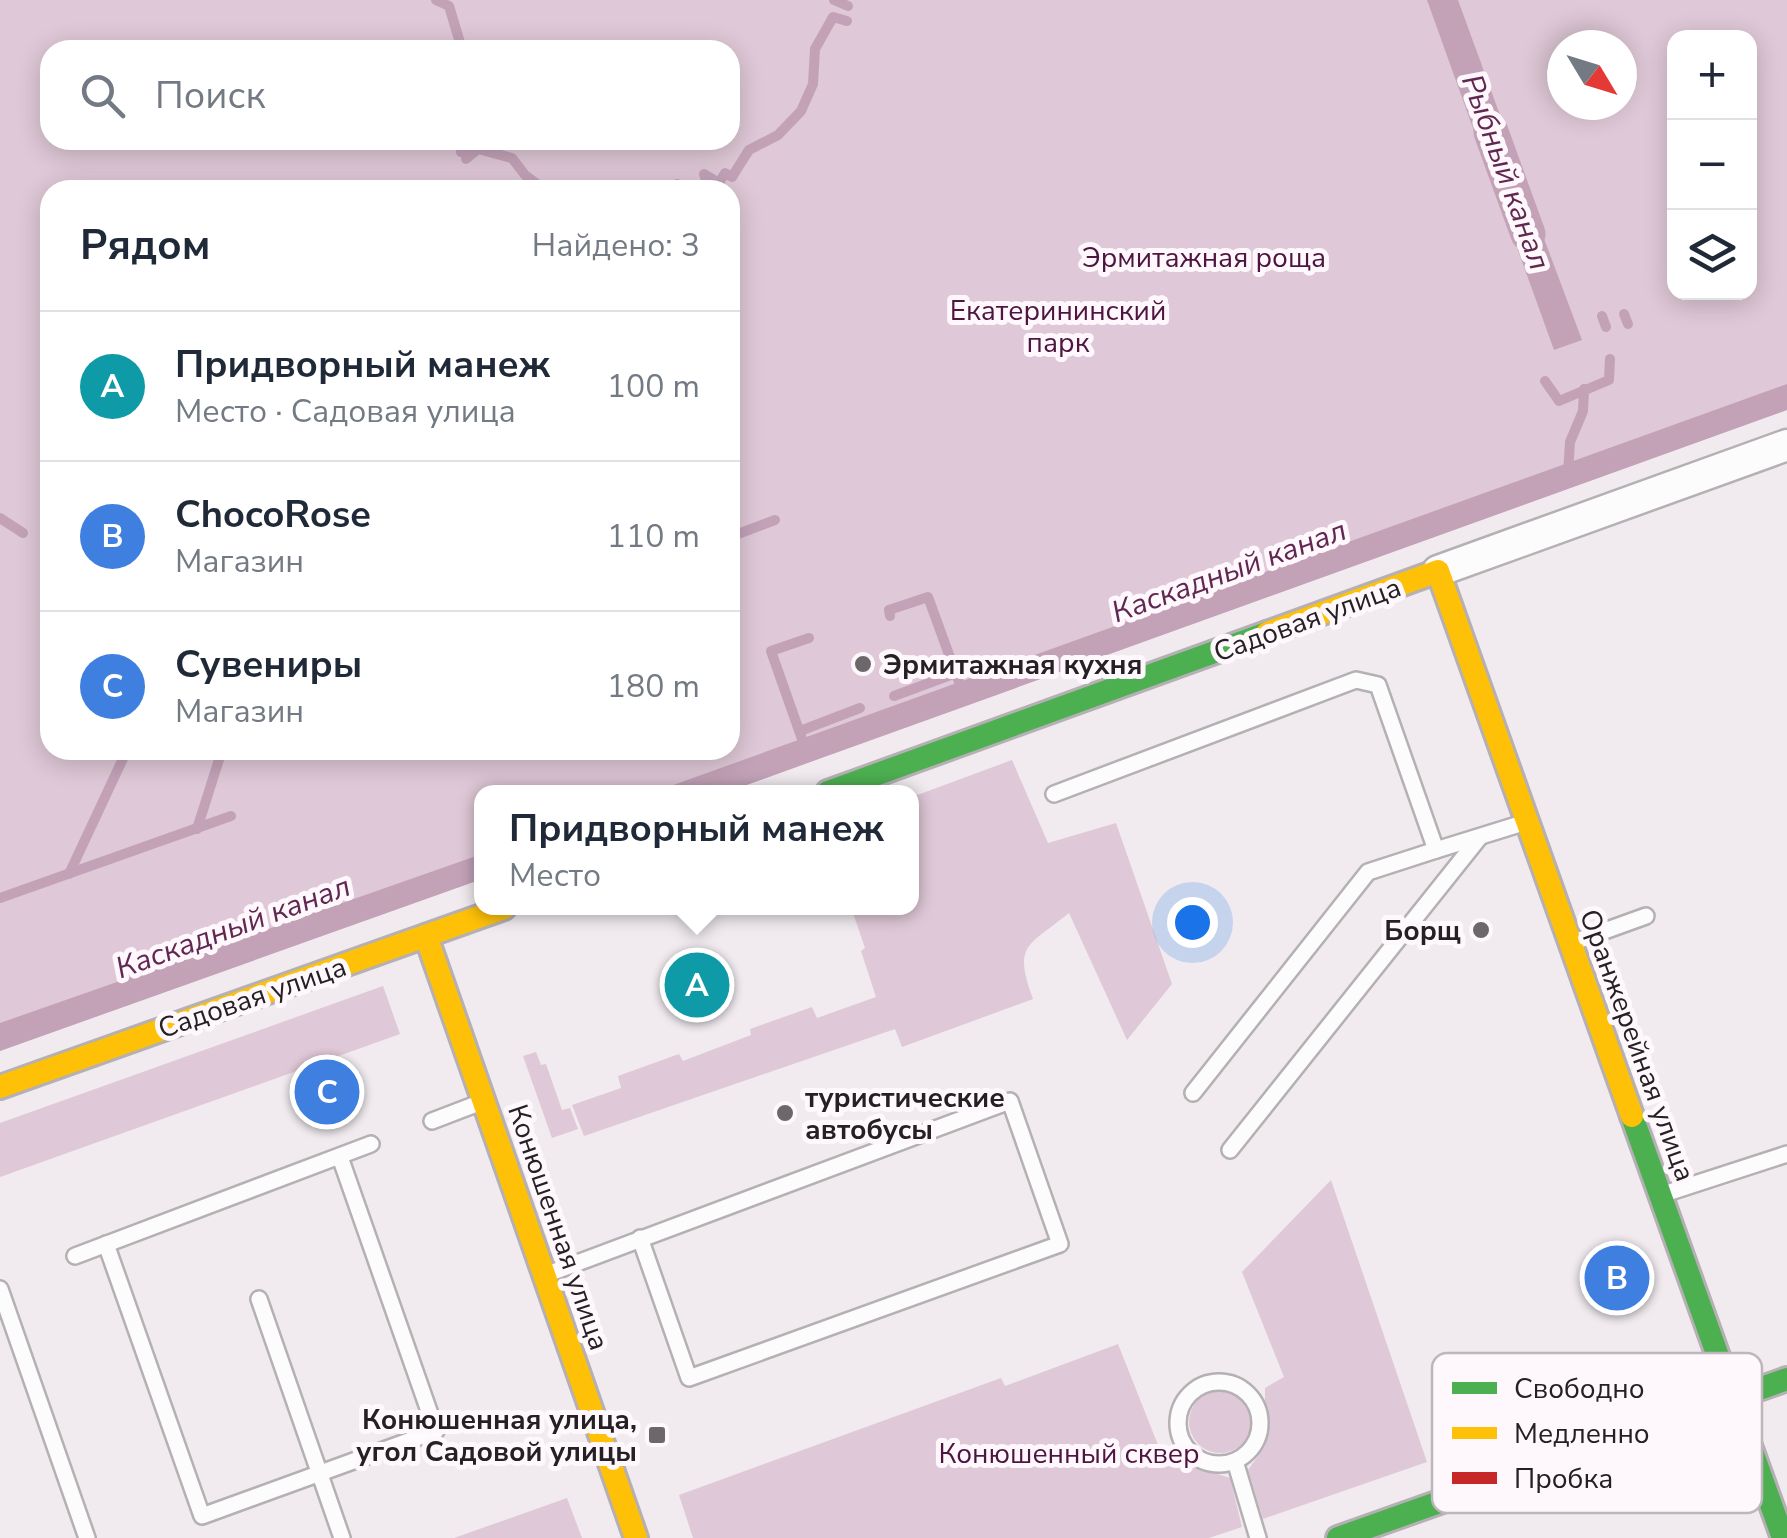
<!DOCTYPE html>
<html lang="ru">
<meta charset="utf-8">
<style>
:root{--surface:#fff;--page:#f6f6f7;--text:#1f2937;--muted:#747a83;--line:#e0e1e3;--accent:#db2777}
body{margin:0;font-family:"Nunito Sans",sans-serif;background:var(--page);color:var(--text)}
.controls{position:absolute;right:30px;top:30px;display:grid;overflow:hidden;border-radius:20px;box-shadow:0 5px 25px #0003}
.controls button{width:90px;height:90px;display:grid;place-items:center;padding:0;border:0;border-bottom:2px solid var(--line);background:var(--surface);color:var(--text);font:50px sans-serif}
.compass{position:absolute;left:1547px;top:30px;width:90px;height:90px;border-radius:50%;background:var(--surface);box-shadow:0 5px 25px #0003;rotate:128deg}
.you{position:absolute;left:1192px;top:922px;width:35px;height:35px;margin:-25px;border:8px solid #fff;border-radius:50%;background:#1a73e8;box-shadow:0 0 0 15px #1a73e833}
.badge{display:grid;place-items:center;width:65px;height:65px;border-radius:50%;background:var(--accent);color:#fff;font-size:32px;font-weight:700}
.pin{position:absolute;translate:-50% -50%;border:5px solid #fff;box-shadow:0 2px 10px #0006}
.popup{position:absolute;left:474px;top:785px;width:445px;height:130px;box-sizing:border-box;display:grid;place-content:center;border-radius:20px;background:var(--surface);filter:drop-shadow(0 2px 8px #0005);font-size:32px;white-space:nowrap;color:var(--muted)}
.popup b{font-size:38px;color:var(--text)}
.popup::after{content:'';position:absolute;left:50%;top:100%;margin-left:-20px;border:20px solid transparent;border-top-color:var(--surface)}
.list{margin:0;padding:0;list-style:none}
h2{display:flex;justify-content:space-between;align-items:center;height:130px;margin:0;padding:0 40px;font-size:42px}
h2 small{font-size:32px;font-weight:400;color:var(--muted)}
.list li{display:grid;grid-template-columns:65px 1fr auto;gap:30px;align-items:center;box-sizing:border-box;height:150px;padding:0 40px;border-top:2px solid var(--line)}
.list b{display:block;font-size:38px;white-space:nowrap}
.list p{margin:0;font-size:32px;white-space:nowrap;color:var(--muted)}
.list em{font-size:32px;font-style:normal;color:var(--muted)}
.icon{flex:none;width:55px;height:55px;fill:none;stroke:currentColor;stroke-width:2;stroke-linecap:round;stroke-linejoin:round}
.map{position:relative;flex:none;width:1787px;height:1538px;overflow:hidden}
.search{position:absolute;background:var(--surface);box-shadow:0 5px 25px #0003;left:40px;top:40px;width:700px;height:110px;display:flex;align-items:center;gap:25px;box-sizing:border-box;padding:0 35px;border-radius:30px;color:var(--muted);font-size:38px}
.panel{position:absolute;background:var(--surface);box-shadow:0 5px 25px #0003;left:40px;top:180px;width:700px;height:580px;border-radius:30px}
.map>svg:first-child{display:block}
.green{fill:#dfc8d7;fill-rule:evenodd}
.water{fill:#c3a2b8}
.lines{fill:none;stroke-linecap:round;stroke-linejoin:round}
.stream{stroke:#c3a2b8;stroke-width:10}
.canal{stroke:#c3a2b8;stroke-width:35}
.lane-casing{stroke:#b4b0b3;stroke-width:20}
.street-casing{stroke:#b4b0b3;stroke-width:35}
.fast-casing{stroke:#b4b0b3;stroke-width:28}
.slow-casing{stroke:#b4b0b3;stroke-width:28}
.lane{stroke:#fdfcfd;stroke-width:15}
.street{stroke:#fdfcfd;stroke-width:30}
.fast{stroke:#4caf50;stroke-width:22}
.slow{stroke:#ffc107;stroke-width:22}
.poi-dot{fill:#6c676a;stroke:#fef7fc;stroke-width:4}
.labels{text-anchor:middle;stroke-width:10;stroke-linejoin:round;paint-order:stroke}
.park-label{font-size:28px;fill:#4d153f;stroke:#fef7fc}
.street-label{font-size:28px;fill:#242023;stroke:#fef7fc}
.poi-label{font-size:28px;font-weight:bold;fill:#242023;stroke:#fef7fc;text-anchor:start}
.water-label{font-size:30px;font-style:italic;fill:#602751;stroke:#fef7fc}
.key{fill:#fef7fc;stroke:#bdb6bb;stroke-width:2.5}
.key-label{font-size:28px;fill:#242023}
</style>
<div class="map">
<svg width="1787" height="1538" viewBox="0 0 1787 1538">
<rect width="100%" height="100%" fill="#f1ebef"/>
<g class="green">
<path d="M0,0H1787V410L727,792H482V879L0,1051ZM1674,38H1750V292H1674ZM1562,45H1622V105H1562ZM50,50H730V140H50ZM50,190H730V750H50Z"/>
<path d="M1012,760L1048,843L1116,823L1172,984L1127,1040L1069,913C1027,947 1013,944 1033,999L902,1047L895,1029L584,1136L572,1105L621,1088L618,1076L679,1054L683,1061L751,1035L750,1029L812,1007L817,1018L876,997L861,951L865,948L853,913L847,914L845,908H912V797Z"/>
<polygon points="383,986 400,1034 0,1177 0,1123"/>
<polygon points="536,1052 541,1065 546,1064 562,1110 570,1108 578,1129 552,1138 523,1056"/>
<polygon points="1331,1180 1427,1462 1263,1519 1248,1470 1265,1446 1265,1388 1284,1377 1242,1272"/>
<polygon points="1118,1344 1162,1455 1180,1452 1196,1467 1230,1478 1242,1527 1209,1538 693,1538 679,1495 1001,1378 1005,1386"/>
<circle cx="1220" cy="1422" r="31"/>
<polygon points="567,1498 582,1538 454,1538"/>
</g>
<g class="water">
<polygon points="1427,0 1458,0 1520,170 1492,181"/>
<polygon points="1525,188 1582,340 1554,350 1499,198"/>
<polygon points="1787,384 1787,410 727,792 654,792"/>
<polygon points="482,854 482,879 0,1051 0,1023"/>
</g>
<g class="lines">
<g class="stream">
<polyline points="436,0 449,6 461,46 451,50"/>
<polyline points="834,0 848,6"/>
<polyline points="461,152 472,140"/>
<polyline points="466,159 478,149 512,158 525,175 545,190"/>
<polyline points="674,190 677,184 679,190"/>
<polyline points="709,190 704,174 719,183 725,173 732,177 749,150 778,135 801,111 813,84 815,49 833,17 847,21"/>
<polyline points="1624,314 1628,324"/>
<polyline points="1602,316 1606,327"/>
<polyline points="1545,381 1559,401 1609,380 1610,359"/>
<polyline points="1568,473 1570,442 1583,411 1584,389"/>
<polyline points="0,518 23,533"/>
<polyline points="730,537 775,520"/>
<polyline points="890,616 889,610 928,597 959,682"/>
<polyline points="894,696 956,673"/>
<polyline points="800,731 860,708"/>
<polyline points="802,739 771,651 809,638"/>
<polyline points="197,829 222,750"/>
<polyline points="69,874 127,750"/>
<polyline points="0,898 231,816"/>
</g>
<polyline class="canal" points="1491,132 1528,234"/>
<g class="lane-casing">
<g id="lane">
<polyline points="1054,794 1356,680 1378,685 1436,850 1523,823"/>
<polyline points="1574,942 1646,916"/>
<polyline points="1193,1093 1368,872 1436,850"/>
<polyline points="432,1121 479,1103"/>
<polyline points="1230,1150 1479,838"/>
<polyline points="1664,1194 1787,1154"/>
<polyline points="106,1244 202,1516 436,1431 340,1157"/>
<polyline points="75,1256 371,1144"/>
<polyline points="545,1275 1010,1101 1060,1244 689,1378 640,1238"/>
<polyline points="0,1289 87,1538"/>
<polyline points="259,1299 342,1538"/>
<circle cx="1219" cy="1423" r="41"/>
<polyline points="1235,1461 1258,1538"/>
</g>
</g>
<g class="street-casing">
<polyline id="street" points="1438,571 1787,445"/>
</g>
<g class="fast-casing">
<g id="fast">
<polyline points="828,792 1267,633"/>
<polyline points="1632,1116 1783,1538"/>
<polyline points="1338,1538 1787,1379"/>
</g>
</g>
<g class="slow-casing">
<g id="slow">
<polyline points="1267,633 1438,571 1632,1116"/>
<polyline points="426,936 636,1538"/>
<polyline points="0,1087 504,908"/>
</g>
</g>
<use href="#lane" class="lane"/>
<use href="#street" class="street"/>
<use href="#fast" class="fast"/>
<use href="#slow" class="slow"/>
</g>
<g class="poi-dot">
<circle cx="863" cy="664" r="10"/>
<circle cx="1481" cy="930" r="10"/>
<circle cx="785" cy="1113" r="10"/>
<rect x="647" y="1425" width="20" height="20" rx="5"/>
</g>
<g class="labels">
<g class="park-label">
<text x="1204" y="267">Эрмитажная роща</text>
<text x="1058" y="320">Екатерининский<tspan x="1058" dy="32">парк</tspan></text>
<text x="1069" y="1463">Конюшенный сквер</text>
</g>
<g class="street-label">
<text transform="translate(1307 619) rotate(-20)" y="10">Садовая улица</text>
<text transform="translate(252 997) rotate(-19)" y="10">Садовая улица</text>
<text transform="translate(1638 1045) rotate(70)" y="10">Оранжерейная улица</text>
<text transform="translate(559 1227) rotate(71)" y="10">Конюшенная улица</text>
</g>
<g class="poi-label">
<text x="883" y="674">Эрмитажная кухня</text>
<text x="1461" y="940" text-anchor="end">Борщ</text>
<text x="805" y="1107">туристические<tspan x="805" dy="32">автобусы</tspan></text>
<text x="637" y="1429" text-anchor="end">Конюшенная улица,<tspan x="637" dy="32">угол Садовой улицы</tspan></text>
</g>
<g class="water-label">
<text transform="translate(1506 172) rotate(70)" y="10">Рыбный канал</text>
<text transform="translate(1229 571) rotate(-20)" y="10">Каскадный канал</text>
<text transform="translate(233 927) rotate(-20)" y="10">Каскадный канал</text>
</g>
</g>
<rect x="1432" y="1353" width="330" height="160" rx="15" class="key"/>
<rect x="1452" y="1382" width="45" height="12" fill="#4caf50"/>
<rect x="1452" y="1427" width="45" height="12" fill="#ffc107"/>
<rect x="1452" y="1472" width="45" height="12" fill="#c62828"/>
<g class="key-label">
<text x="1514" y="1398">Свободно</text>
<text x="1514" y="1443">Медленно</text>
<text x="1514" y="1488">Пробка</text>
</g>
</svg>
<div class="controls">
<button>+</button>
<button>−</button>
<button><svg class="icon" aria-label="layers" viewBox="0 0 24 24"><path d="M12 4l9 5-9 5-9-5zM3 14l9 5 9-5"/></svg></button>
</div>
<svg class="compass" viewBox="-18 -18 36 36"><path d="M0-13l5 13h-10z" fill="#e53935"/><path d="M0 13l5-13h-10z" fill="#747a83"/></svg>
<div class="you"></div>
<div class="pin badge" style="left:697px;top:985px;background:#0f9aa8">A</div>
<div class="popup"><b>Придворный манеж</b>Место</div>
<div class="pin badge" style="left:1617px;top:1278px;background:#3f7fe0">B</div>
<div class="pin badge" style="left:327px;top:1092px;background:#3f7fe0">C</div>
<div class="search"><svg class="icon" aria-label="search" viewBox="0 0 24 24"><circle cx="10" cy="10" r="6"/><path d="M15 15l6 6"/></svg>Поиск</div>
<section class="panel">
<h2>Рядом<small>Найдено: 3</small></h2>
<ul class="list">
<li><span class="badge" style="background:#0f9aa8">A</span><div><b>Придворный манеж</b><p>Место · Садовая улица</p></div><em>100 m</em></li>
<li><span class="badge" style="background:#3f7fe0">B</span><div><b>ChocoRose</b><p>Магазин</p></div><em>110 m</em></li>
<li><span class="badge" style="background:#3f7fe0">C</span><div><b>Сувениры</b><p>Магазин</p></div><em>180 m</em></li>
</ul>
</section>
</div>
